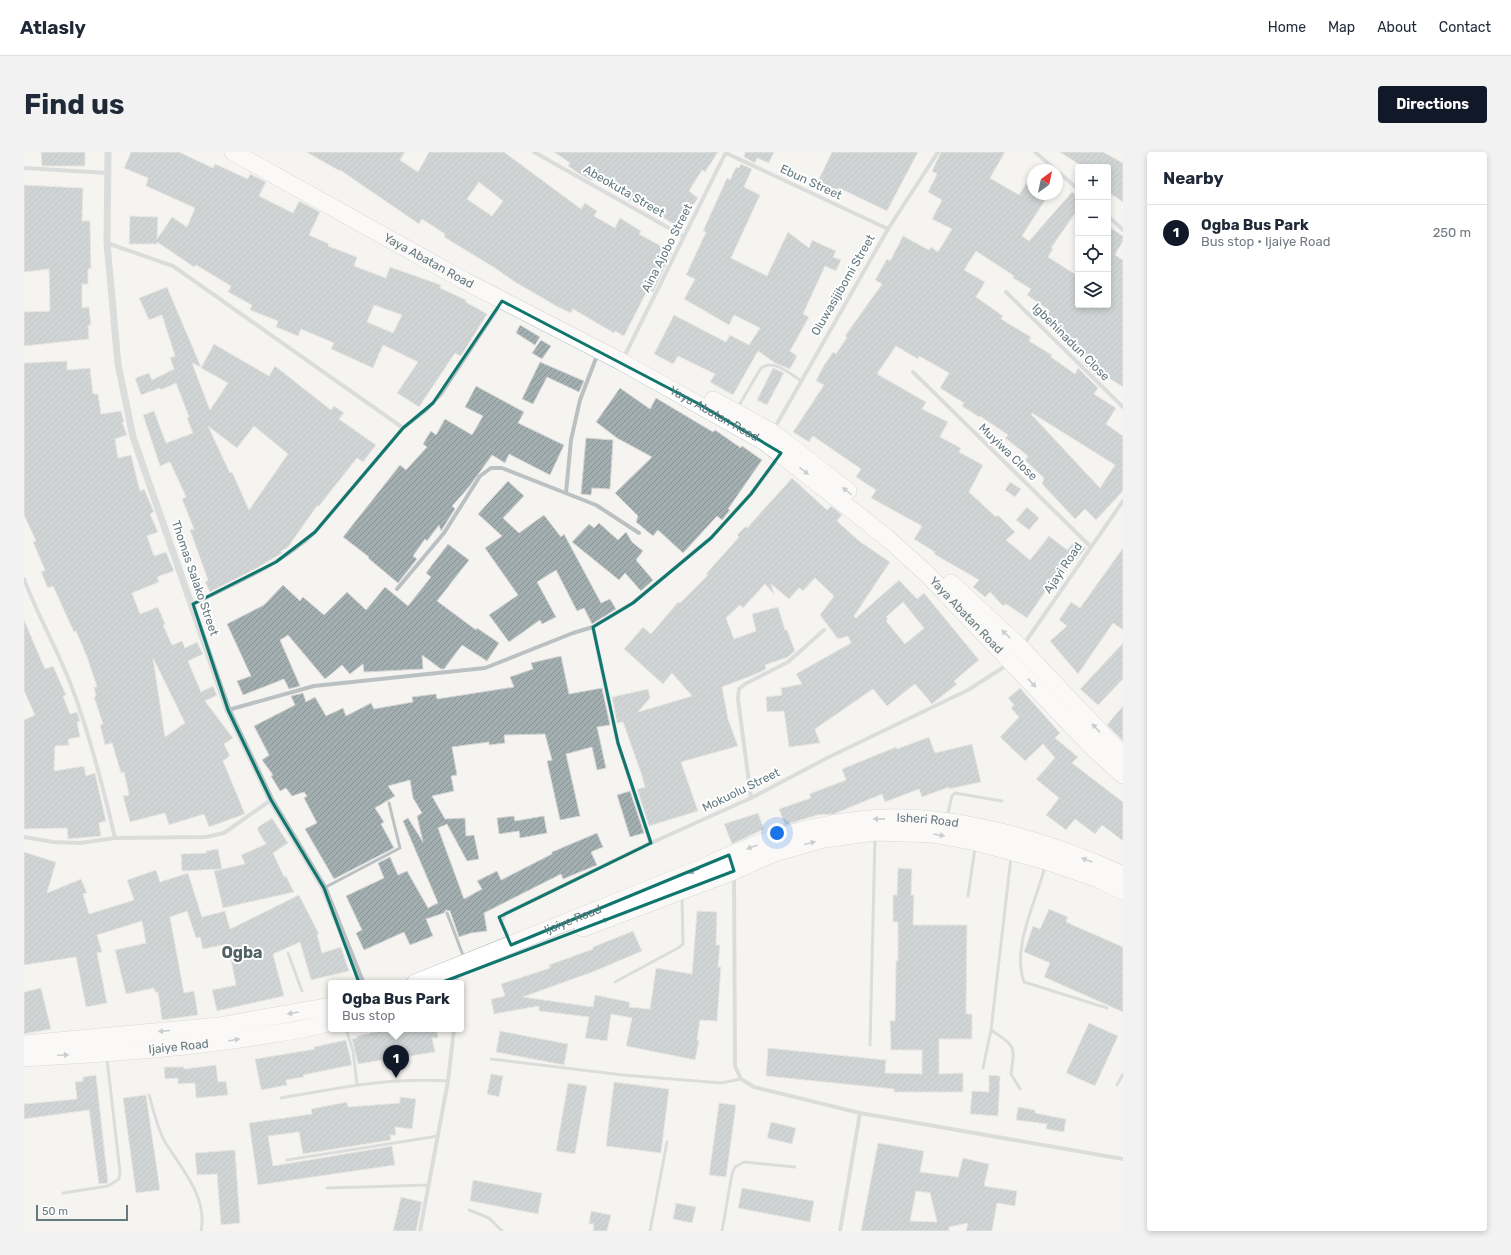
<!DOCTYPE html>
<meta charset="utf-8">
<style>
:root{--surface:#fff;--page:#f2f2f3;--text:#1f2937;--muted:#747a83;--line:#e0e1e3;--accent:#111827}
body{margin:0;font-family:Rubik,sans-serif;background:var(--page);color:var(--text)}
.controls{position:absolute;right:12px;top:12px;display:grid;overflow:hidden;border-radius:4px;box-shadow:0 2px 6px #0003}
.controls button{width:36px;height:36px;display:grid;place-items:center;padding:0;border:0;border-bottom:1px solid var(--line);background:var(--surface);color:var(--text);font:20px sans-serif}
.compass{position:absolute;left:1003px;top:12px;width:36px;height:36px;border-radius:50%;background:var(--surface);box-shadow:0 2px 6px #0003;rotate:33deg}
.scale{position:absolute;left:12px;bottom:10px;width:92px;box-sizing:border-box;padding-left:4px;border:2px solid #657a81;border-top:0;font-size:11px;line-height:14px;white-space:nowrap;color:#657a81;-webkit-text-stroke:3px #fff;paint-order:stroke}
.you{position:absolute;left:753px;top:681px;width:14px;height:14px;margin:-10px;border:3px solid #fff;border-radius:50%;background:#1a73e8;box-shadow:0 0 0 6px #1a73e833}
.badge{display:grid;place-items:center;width:26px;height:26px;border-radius:50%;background:var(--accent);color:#fff;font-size:13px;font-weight:700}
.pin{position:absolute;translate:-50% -33px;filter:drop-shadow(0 1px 2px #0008)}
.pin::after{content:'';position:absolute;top:21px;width:14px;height:12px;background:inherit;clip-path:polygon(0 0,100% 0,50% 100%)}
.popup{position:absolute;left:304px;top:828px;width:136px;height:52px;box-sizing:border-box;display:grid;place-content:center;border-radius:4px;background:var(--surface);filter:drop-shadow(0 1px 3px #0005);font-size:13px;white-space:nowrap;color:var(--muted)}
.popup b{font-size:15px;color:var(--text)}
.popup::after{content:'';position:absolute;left:50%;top:100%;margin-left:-8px;border:8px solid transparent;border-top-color:var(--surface)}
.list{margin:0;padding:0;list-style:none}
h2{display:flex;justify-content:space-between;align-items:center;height:52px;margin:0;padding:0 16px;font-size:17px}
h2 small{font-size:13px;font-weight:400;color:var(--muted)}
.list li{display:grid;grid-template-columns:26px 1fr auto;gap:12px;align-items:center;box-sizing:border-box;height:56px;padding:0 16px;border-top:1px solid var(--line)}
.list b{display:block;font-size:15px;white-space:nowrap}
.list p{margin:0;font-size:13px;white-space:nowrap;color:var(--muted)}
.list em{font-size:13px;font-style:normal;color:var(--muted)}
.icon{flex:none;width:22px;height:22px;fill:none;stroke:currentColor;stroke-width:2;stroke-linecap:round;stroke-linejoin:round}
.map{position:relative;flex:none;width:1099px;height:1079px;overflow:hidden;border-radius:4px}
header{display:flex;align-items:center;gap:24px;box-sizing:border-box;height:56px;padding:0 20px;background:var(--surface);border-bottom:1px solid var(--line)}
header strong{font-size:19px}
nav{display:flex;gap:22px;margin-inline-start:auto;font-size:14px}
.intro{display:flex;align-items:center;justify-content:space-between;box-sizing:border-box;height:96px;padding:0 24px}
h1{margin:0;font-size:28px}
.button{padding:10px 18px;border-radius:4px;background:var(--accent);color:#fff;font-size:14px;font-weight:700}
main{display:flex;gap:24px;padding:0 24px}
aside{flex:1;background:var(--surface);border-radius:4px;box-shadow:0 2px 6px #0003}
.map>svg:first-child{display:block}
.building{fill:url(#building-hatch);stroke:#d6d6d4;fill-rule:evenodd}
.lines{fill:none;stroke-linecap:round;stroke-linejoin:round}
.secondary-casing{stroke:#b0b7ba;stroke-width:18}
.service{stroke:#bbc1c3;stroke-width:3}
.minor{stroke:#bbc1c3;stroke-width:4}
.tertiary{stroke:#bbc1c3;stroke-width:7}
.secondary{stroke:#fff;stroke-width:17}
.oneway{fill:#93a2a7}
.marked{fill:none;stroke:#0f766e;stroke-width:3;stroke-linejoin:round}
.labels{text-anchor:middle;stroke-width:4;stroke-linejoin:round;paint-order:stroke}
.street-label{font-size:12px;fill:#657a81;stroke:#fff}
.district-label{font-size:16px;font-weight:bold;fill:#536267;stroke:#fff}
</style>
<header>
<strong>Atlasly</strong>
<nav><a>Home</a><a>Map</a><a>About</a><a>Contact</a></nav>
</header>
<div class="intro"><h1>Find us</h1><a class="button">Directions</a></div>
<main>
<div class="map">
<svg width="1099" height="1079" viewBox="0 0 1099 1079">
<defs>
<pattern id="building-hatch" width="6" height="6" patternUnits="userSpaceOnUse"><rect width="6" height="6" fill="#a3aeb1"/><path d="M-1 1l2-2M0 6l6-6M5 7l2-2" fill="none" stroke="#889395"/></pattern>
</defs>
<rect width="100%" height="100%" fill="#f5f4f1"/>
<g class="building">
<polygon points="17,0 61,0 61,14 18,14"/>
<path d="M107,0H155L189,16L191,12L224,27L226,22L242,30L235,44L269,61L275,49L296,60L285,83L305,92L304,94L333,105L330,114L362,126L366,115L417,133L416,136L442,148V150L463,162L437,204L431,201L395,255L373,241L394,210L359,193L349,216L307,197L310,191L277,177L274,184L252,175L254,169L226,158L228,153L204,140L207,134L172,113L170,115L133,90V92H105L106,64L134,65L133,87L148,65L163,75L171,56L122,34L124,26L100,16ZM350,153L378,163L369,181L343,170Z"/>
<path d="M282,0H381L376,8L394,20L405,0H480L557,57L561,51L573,59L570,64L591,76L596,66L617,79L615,82L648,100L629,140L624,137L600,184L591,179L590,181L549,157L547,161L534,155L491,130L471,116L420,85L421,82L398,67L395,72L316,18V19ZM455,30L479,49L468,64L443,47Z"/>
<polygon points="530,0 694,0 681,20 678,18 665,39 674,46 654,75 618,52 616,55 597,43 599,39 573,21 568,29 554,21 544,14 546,11"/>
<polygon points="721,0 750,0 745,11 733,6 731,11 720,5"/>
<polygon points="808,0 894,0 863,59 815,36 813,39 794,29"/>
<path d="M917,0H981L966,26L995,43L1009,21V42H1025L998,84L1005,89L1048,40L1054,45V57L1027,96L1029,97L1024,105L1054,124V153H1084V74L1099,84V89L1091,103L1099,108V235L1083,225L1079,230L1058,210L1061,205L1041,184L1043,182L1023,164L1026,159L1003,143L1007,137L989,126L990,124L952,99L940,118L961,130L952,145L979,164L977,167L1007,185L1005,189L1028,203L1027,205L1051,222L1054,216L1074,236L1070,242L1092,256L1082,272L1099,284V339L1072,368L1061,357L1051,367L1018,332L1020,326L1001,308L1004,304L981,286L984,283L956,264L955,265L938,254L940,251L916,236L925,221L895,204L894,207L872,194L853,222L902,250L898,257L924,270L916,285L937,296L935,300L959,313L945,340L972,365L974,363L991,380L982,388L1006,408L1025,384L1043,398L1052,388L1062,396L1033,430L1030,427L1003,466L982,452L979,454L966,440L961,445L949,435L955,428L910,402L911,400L890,387L898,374L847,346L852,338L832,325L837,317L789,284L785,290L769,280L800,233L792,229L799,215L809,200L812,202L823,185L821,184L858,132L851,128L863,107L866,109L879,84L905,98L907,95L914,100L928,77L908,67L918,48L904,40L913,22L908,19ZM1008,261L1091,313L1076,336L1007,262Z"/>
<polygon points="1036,0 1079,0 1099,11 1099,50 1084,40 1084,15 1059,15"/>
<polygon points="717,12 728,17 720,35 736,43 707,106 743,124 764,80 785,96 788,88 812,99 809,105 817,108 812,119 801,114 779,162 785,165 766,199 773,204 766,217 751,211 734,199 709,243 686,230 691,222 654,204 649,212 630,202 650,163 702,190 706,183 725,193 736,176 710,163 705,173 660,147 671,127 662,123 682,80 679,79 703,26 706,28 712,15 715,16"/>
<polygon points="0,33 59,36 58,69 66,69 67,116 64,117 64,132 58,132 58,156 65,155 67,173 64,173 65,187 0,194 0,160 26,159 25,117 0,120"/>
<path d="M143,135L177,215L168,211L186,258L204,231L177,216L190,192L245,224L251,214L307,258L310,254L320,261L315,267L352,293L339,310L333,306L295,354H293L264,395L257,399L258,401L231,417L186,440L181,430L184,428L166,378L170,377L158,347L162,345L146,310L136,314L119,263L130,259L142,291L169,281L163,266L165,265L152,231L137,238L136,236L117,243L111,226L125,221L128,228L150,217L146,206L151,204L138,163L125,168L115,146ZM184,274L213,296L230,274L264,302L225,358L208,320L206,321Z"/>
<polygon points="496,173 516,185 511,193 492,181"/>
<polygon points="517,188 527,194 518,207 508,201"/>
<path d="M43,209V218L66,216L69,242H74L77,262L97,259L100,270H98L103,283L91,287L94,306L107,303L116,339L120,337L130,360L126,362L134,380L123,384L130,404L142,400L150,419L133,425L135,430L108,441L116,462L134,455L141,472L139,473L148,493L158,489L161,496L173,490L179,502L164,509L177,540L189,534L193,543L181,549L209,586L200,592L206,604L199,609L221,662L185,675L180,662L145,673L141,661L106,670L99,644L105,643L100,620L97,621L88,591L81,593L76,573L79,572L70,545L72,544L70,535H73L63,505L52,479L50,480L29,434L24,436L17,420L21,418L9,390L12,389L0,363V211ZM129,506L161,571L141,585Z"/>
<polygon points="516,210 560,229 555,240 523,225 509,252 498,247"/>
<polygon points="749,216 760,221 743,253 733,248"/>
<polygon points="452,234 500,260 494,271 540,293 526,323 485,302 481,311 468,303 445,335 428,354 431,357 417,379 415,373 403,389 401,387 389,404 393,407 374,431 344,406 345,405 319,385 376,313 382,318 403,295 399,292 407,279 412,283 421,267 448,283 459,264 441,255"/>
<polygon points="596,236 626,257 632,246 689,280 691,278 717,296 718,294 738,308 704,357 706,358 698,368 693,364 659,401 634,378 629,384 612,370 614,364 591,341 628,305 593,286 572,270"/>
<polygon points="562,286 589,288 586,337 568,336 567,343 557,342"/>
<path d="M768,326L803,358L807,354L818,363L813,369L835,389L866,410L830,464L832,466L875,428L893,447L900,441L955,508L930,529L933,532L908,552L891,532L863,554L849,537L791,577L796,591L765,595L760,559L743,560L742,545L758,543L757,536L778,532L772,522L827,491L824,484L814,487L796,463L810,444L791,426L779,439L775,436L765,447L747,432L750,442L741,432L719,456L716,453L702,466L710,487L732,479L728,462L754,455L761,478H763L771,499L764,505L741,513L742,517L732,522L698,535L704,567L714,594L657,610L674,659L625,674L613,637L621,635L618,624L599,570L593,571L588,545L624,537L626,546L614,560L668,544L648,521L639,532L600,497L619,475L627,482L654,450L656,451L684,423L682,422L715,385L713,383L722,374L723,376ZM879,450L900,476L881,492L862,469L864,467L862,465Z"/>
<polygon points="484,329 500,344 479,366 495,381 520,363 537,385 540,382 577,451 586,447 592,457 568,472 560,456 553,459 532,418 513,430 532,465 518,472 516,468 485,490 465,463 494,443 461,396 478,384 454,362"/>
<polygon points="986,330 997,337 991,345 981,338"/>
<polygon points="1003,355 1015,366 1005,378 992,368"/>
<polygon points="575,371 594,388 602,380 608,390 619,399 612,408 629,428 617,439 601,421 595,428 548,390 565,372 570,376"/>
<polygon points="424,392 445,408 413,449 452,478 453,476 475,491 463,509 438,493 420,517 417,517 398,503 399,517 340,520 339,512 326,522 318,513 301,527 264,483 256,488 276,534 265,537 260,527 219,543 213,529 227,524 203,472 240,453 259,433 276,449 279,445 300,463 323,440 342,458 361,435 384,454 407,425 402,421"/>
<polygon points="1099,396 1099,478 1089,471 1054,522 1026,489 1043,474 1035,468 1047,450 1056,456"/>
<polygon points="0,468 21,517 29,514 42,543 39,544 46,562 53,560 56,569 53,570 56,585 44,587 45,593 31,594 30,619 60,614 62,624 71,621 82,669 75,671 77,684 44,687 43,676 0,677 0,568 11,563 0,539"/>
<polygon points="1099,491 1099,527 1074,553 1056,537"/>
<polygon points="537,504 545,542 578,536 586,573 573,575 582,616 573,618 568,595 542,602 556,664 536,668 523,609 528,608 521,582 480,583 481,591 465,593 465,590 428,595 433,623 427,624 430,639 408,644 421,667 441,666 442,684 450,683 455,707 443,709 423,672 414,676 440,747 458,737 453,729 473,719 477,728 528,702 528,700 573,681 579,695 567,700 573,713 539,727 537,722 460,761 463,779 447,781 435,785 426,759 422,758 420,761 402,767 409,784 386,793 380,780 340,798 332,781 338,778 322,744 360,726 354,711 366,705 374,723 383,719 404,756 414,751 379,669 384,666 399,690 393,664 398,661 389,646 386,628 364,634 371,644 351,656 360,670 357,672 370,696 310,727 281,677 293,671 280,646 283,644 280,640 268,644 262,636 256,639 247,624 249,623 238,608 245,603 230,574 271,553 267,544 279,541 282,550 291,545 302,564 319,556 322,564 347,551 350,557 389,550 388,545 412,542 413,547 490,535 486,525 509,517 507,511"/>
<polygon points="996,536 1036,581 1031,586 1054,605 1048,611 1099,650 1099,689 1078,673 1071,682 1051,667 1042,678 1022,663 1035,646 1012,627 1031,606 1019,592 1001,609 976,585 995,565 987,556 990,553 984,546"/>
<polygon points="1099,554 1099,589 1083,573"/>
<polygon points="905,585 911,601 948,592 957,630 925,637 925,635 898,645 895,637 861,650 858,642 810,662 793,663 761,673 755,657 787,646 785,642 822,628 818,617 872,595 873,597"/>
<polygon points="606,639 620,681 606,685 593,643"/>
<polygon points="734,661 740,677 708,692 700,672"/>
<polygon points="490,664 491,669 520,664 523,681 496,686 495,679 475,682 473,666"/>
<polygon points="248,666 264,691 249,701 260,725 262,724 270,740 199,756 190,719 221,712 217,703 242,692 234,679 234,675"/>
<polygon points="194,697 198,717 158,719 157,702 182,701 182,699"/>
<polygon points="0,700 32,710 23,741 57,727 63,741 59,742 65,762 110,748 103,728 132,718 136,730 164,721 178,765 201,759 206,777 275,743 295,782 293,782 298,801 317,795 325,819 287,828 276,790 249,802 260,844 193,859 188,838 212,833 204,792 179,797 176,785 172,786 163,759 146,765 160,841 170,839 174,863 138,868 134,840 131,840 130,836 102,842 91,798 122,791 118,769 73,783 78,800 73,801 83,851 62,855 52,805 0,813"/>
<polygon points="874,716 888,717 887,743 890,743 889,773 943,773 942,862 948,862 948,887 915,887 915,922 939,921 939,940 870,940 870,937 742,924 744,896 862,908 861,921 898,922 898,898 867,898 866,869 871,869 872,809 874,809 874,770 869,770 869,743 873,743"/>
<polygon points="1025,757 1044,765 1042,770 1099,795 1099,860 1020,825 1026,811 1000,800 1009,774 1016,777"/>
<polygon points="673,759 693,760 692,793 696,793 694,815 697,815 693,869 676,868 673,888 675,889 671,908 602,894 608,866 587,862 583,889 561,886 565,865 515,859 515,854 470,862 467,847 481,844 477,832 526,816 525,813 569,797 569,795 609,779 618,799 571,819 499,845 569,855 571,843 606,850 605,855 626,857 632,816 668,822"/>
<polygon points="17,836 27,877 0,882 0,840"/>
<polygon points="1065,871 1094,884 1071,934 1042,921"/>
<polygon points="354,877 413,877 414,886 408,886 411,900 334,912 328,887 333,886 333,884 355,879"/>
<polygon points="476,879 544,892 540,913 472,900"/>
<polygon points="322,888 328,913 279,923 280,925 262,928 263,933 237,938 231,907 291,897 290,895"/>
<polygon points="192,913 194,930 202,929 204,943 172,946 171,931 154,932 154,926 141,927 140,915 160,915 160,917"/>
<polygon points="467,922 479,924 475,945 463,942"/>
<polygon points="72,923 84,1031 75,1032 65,958 0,967 0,952 53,947 51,930 59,929 59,925"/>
<polygon points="965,923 976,924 974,964 946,962 948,939 965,940"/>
<polygon points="590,930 645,937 637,1001 582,994"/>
<polygon points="544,931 563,934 551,1002 532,999"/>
<polygon points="122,943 136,1038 112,1041 99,946"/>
<polygon points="376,945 392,947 388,977 371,975 372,983 366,983 367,988 279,1002 275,980 244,984 249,1014 368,994 371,1013 234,1033 225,971 288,962 287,957 323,950 324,955 376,951"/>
<polygon points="695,951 712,953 702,1025 685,1023"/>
<polygon points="994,955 1011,958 1011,961 1042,967 1040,980 1022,977 1023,972 992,968"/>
<polygon points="747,970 772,976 768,992 743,986"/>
<path d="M854,991L900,999L896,1020L934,1025L939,1006L965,1012L960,1034L993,1039L991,1054L973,1051L968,1079H942L944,1071L925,1075V1079H837ZM892,1039L906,1041L913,1070L886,1069Z"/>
<polygon points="211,998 216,1071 197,1073 193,1022 173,1023 171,1001"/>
<polygon points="449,1028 518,1041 514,1062 446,1049"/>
<polygon points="718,1036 790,1049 786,1070 714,1056"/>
<polygon points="377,1045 398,1050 392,1079 369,1079"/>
<polygon points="652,1051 672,1055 668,1071 649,1067"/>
<polygon points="567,1059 587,1063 583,1079 569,1079 570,1072 565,1072"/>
</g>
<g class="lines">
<g class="secondary-casing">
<g id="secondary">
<path id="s1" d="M209,0L439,128L598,210L741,290L862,385L903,422L1069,596L1099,623"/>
<polyline points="689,248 748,280 824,339"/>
<polyline points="927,431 997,496 1099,604"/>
<polyline points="559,776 710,719 750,701 800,687 851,680 908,682 952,690 1022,709 1074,727 1099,739"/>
<path id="s2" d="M391,831L682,714C729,691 782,674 835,668C918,657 1024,688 1099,723"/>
<polyline points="0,892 195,874 307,854"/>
<path id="s3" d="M0,906C79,901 158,897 236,884C260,880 284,877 307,870"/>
</g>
</g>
<g class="service">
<path d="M714,255L737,216C750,207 765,221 776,228"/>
<polyline points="923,665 928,644 931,641 978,649"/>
<path d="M1021,714C1013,748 987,796 1000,830L1083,856"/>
<polyline points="300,736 376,696 365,651"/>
<polyline points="944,744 951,696"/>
<polyline points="423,761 440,806"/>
<polyline points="264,801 278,839"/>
<polyline points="591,830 654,796 659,792 658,745"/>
<polyline points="322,877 329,899 333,932"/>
<path d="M967,878C992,895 991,893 987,922L996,937"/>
<polyline points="846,893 851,686"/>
<polyline points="467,907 599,923 697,931 717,927"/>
<polyline points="959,916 967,878 987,705"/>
<polyline points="1093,933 1099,922"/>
<path d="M125,943C130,959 133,976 141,990C157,1016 184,1045 177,1079"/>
<path d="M257,946C313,936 367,925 424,929"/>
<polyline points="263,1008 414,984"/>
<polyline points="303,1036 405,1033"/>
<polyline points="39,1041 84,1034 95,1027 96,1020 83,907"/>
<polyline points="445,1058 465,1066 478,1079"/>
<polyline points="626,1079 643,990"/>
<polyline points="698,1079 708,1022 711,1015 720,1010 771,1015"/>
</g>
<g class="minor">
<polyline points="510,0 659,84"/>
<polyline points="1011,0 1054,37"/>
<polyline points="702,1 864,77"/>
<polyline points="0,16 83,21"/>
<polyline points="1084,64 1099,78"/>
<path d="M83,91L149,114L379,276L291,380C256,413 211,431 169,452"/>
<polyline points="982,140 1099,255"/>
<polyline points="600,205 702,0"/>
<polyline points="889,220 1066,394"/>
<polyline points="379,276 402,258 417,242 477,151"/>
<polyline points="750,277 864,77 914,0"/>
<polyline points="542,341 547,288 556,248 574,201"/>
<path d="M0,427C14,464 33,497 47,533C66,583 79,634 91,686"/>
<polyline points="373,437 420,381 456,324 467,316 478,316 572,353 615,381"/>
<polyline points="569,475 594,591 627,691"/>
<polyline points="1000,492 1099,349"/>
<polyline points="204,558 290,534 461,516 549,481 569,475 609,451 687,386 727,342 754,306"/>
<polyline points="727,646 714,547 715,537 721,532 764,510 800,478"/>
<polyline points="0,685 29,690 56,691 91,686 182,685 200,681 247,648"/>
<polyline points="710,723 711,914 717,927 730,935 836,961 1099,1007"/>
<polyline points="486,789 477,769 481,762 627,691 727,646 805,605 944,538 983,513"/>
<polyline points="430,820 433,831"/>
<polyline points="396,1079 424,929 430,877"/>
<polyline points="816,1079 836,961"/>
</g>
<polyline class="tertiary" points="84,0 83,91 94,212 109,285 204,558 247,648 300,736 338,831"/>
<use href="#secondary" class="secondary"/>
</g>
<defs><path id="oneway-solid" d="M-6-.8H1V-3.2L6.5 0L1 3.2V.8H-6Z"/></defs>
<g class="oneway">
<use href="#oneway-solid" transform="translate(780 319) rotate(39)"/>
<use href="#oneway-solid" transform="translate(823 339) rotate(-141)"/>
<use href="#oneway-solid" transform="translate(982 482) rotate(-137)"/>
<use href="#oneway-solid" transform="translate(1008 531) rotate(47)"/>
<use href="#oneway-solid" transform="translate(1072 576) rotate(-133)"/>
<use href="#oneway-solid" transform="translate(855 667) rotate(179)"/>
<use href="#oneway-solid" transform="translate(915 683) rotate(10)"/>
<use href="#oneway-solid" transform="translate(786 691) rotate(-15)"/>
<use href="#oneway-solid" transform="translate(728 695) rotate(160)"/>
<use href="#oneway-solid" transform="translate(1063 708) rotate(-160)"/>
<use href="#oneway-solid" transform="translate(670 719) rotate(158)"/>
<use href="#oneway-solid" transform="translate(579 769) rotate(-21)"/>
<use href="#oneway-solid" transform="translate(269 861) rotate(170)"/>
<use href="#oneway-solid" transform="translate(140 879) rotate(175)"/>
<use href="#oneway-solid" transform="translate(210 888) rotate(-10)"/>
<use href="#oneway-solid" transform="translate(39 903) rotate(-3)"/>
</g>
<path d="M0 0H1099V1079H0ZM478,149L675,252L757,301L727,342L687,386L609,451L569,475L594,591L627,691L475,765L487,793L705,703L710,719L345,858L300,736L247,648L204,558L169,452L252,410L291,380L379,276L409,251Z" fill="#f5f4f1" fill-opacity=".55" fill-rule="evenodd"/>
<path class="marked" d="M478,149L675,252L757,301L727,342L687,386L609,451L569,475L594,591L627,691L475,765L487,793L705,703L710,719L345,858L300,736L247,648L204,558L169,452L252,410L291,380L379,276L409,251Z"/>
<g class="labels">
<g class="street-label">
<text transform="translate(787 30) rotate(25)" y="4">Ebun Street</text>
<text transform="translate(600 39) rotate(30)" y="4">Abeokuta Street</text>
<text transform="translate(643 96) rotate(-63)" y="4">Aina Ajobo Street</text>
<text dy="4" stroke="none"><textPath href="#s1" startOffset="224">Yaya Abatan Road</textPath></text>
<text transform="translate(819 133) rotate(-60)" y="4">Oluwasijibomi Street</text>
<text transform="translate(1047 190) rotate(45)" y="4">Igbehinadun Close</text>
<text dy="4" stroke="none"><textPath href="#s1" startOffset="548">Yaya Abatan Road</textPath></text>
<text transform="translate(984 300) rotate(44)" y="4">Muyiwa Close</text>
<text transform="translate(1039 416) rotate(-56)" y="4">Ajayi Road</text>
<text transform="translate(171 426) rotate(71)" y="4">Thomas Salako Street</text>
<text dy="4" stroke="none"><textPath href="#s1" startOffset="872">Yaya Abatan Road</textPath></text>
<text transform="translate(717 638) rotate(-26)" y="4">Mokuolu Street</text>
<text dy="4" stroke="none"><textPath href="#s2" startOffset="543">Isheri Road</textPath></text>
<text dy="4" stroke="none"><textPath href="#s2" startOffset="170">Ijaiye Road</textPath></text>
<text dy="4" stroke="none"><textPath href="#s3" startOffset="155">Ijaiye Road</textPath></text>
</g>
<g class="district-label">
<text x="218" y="806">Ogba</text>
</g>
</g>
</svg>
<div class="controls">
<button>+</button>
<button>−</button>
<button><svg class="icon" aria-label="locate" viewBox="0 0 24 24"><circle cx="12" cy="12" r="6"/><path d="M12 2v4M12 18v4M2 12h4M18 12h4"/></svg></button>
<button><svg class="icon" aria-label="layers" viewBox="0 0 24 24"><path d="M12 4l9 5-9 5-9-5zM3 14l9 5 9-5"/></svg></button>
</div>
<svg class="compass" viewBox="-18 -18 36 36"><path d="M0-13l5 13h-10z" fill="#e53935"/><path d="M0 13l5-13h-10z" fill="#747a83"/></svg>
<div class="scale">50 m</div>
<div class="you"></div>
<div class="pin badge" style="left:372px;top:926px">1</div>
<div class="popup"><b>Ogba Bus Park</b>Bus stop</div>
</div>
<aside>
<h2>Nearby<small></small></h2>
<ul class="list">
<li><span class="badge">1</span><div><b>Ogba Bus Park</b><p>Bus stop · Ijaiye Road</p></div><em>250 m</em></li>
</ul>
</aside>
</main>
